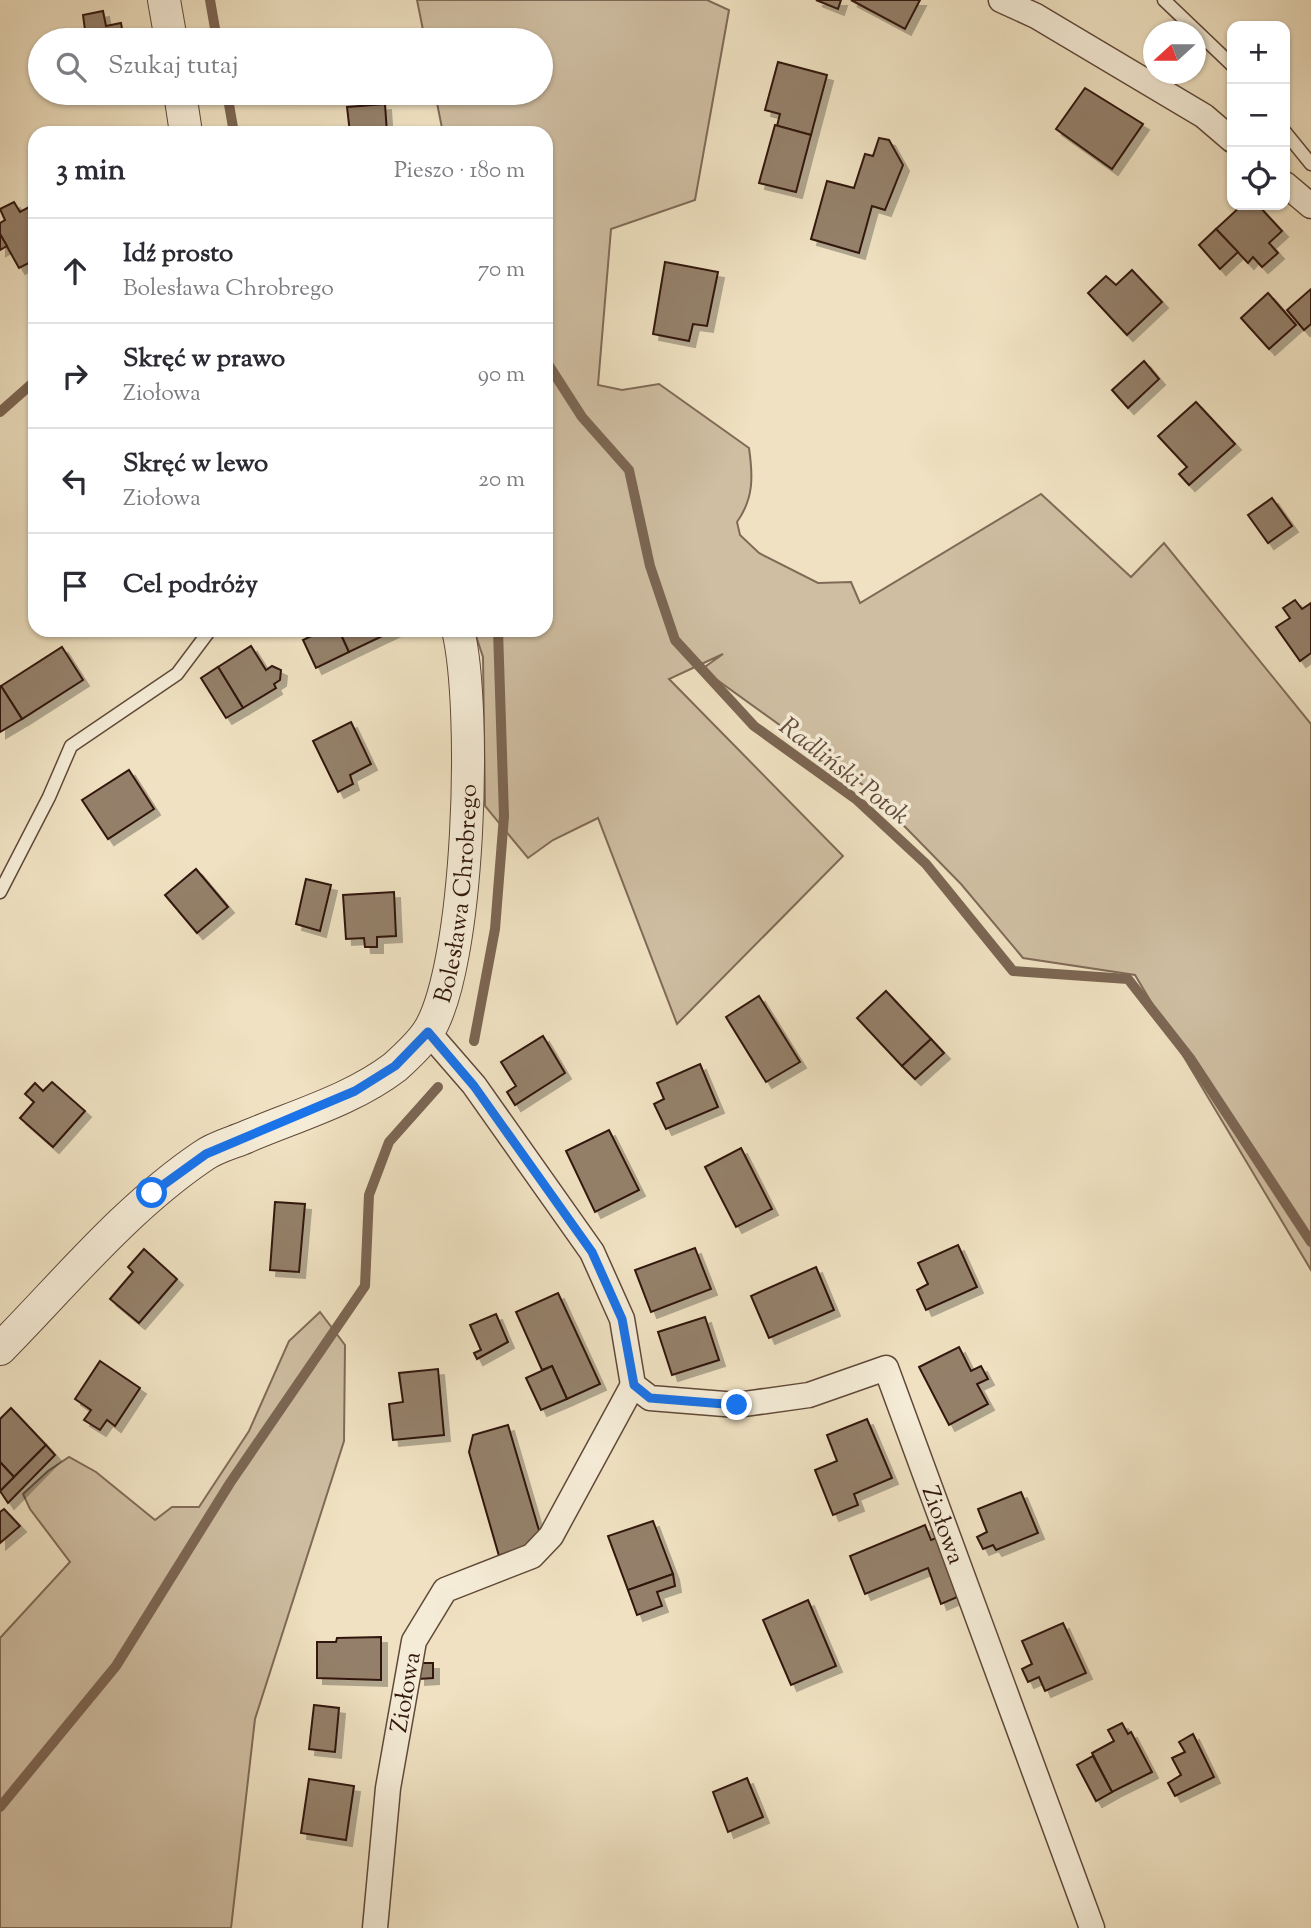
<!DOCTYPE html>
<html lang="pl">
<meta charset="utf-8">
<style>
:root{--surface:#fff;--page:#f7f7f7;--text:#2b2b33;--muted:#7c7c81;--line:#e1e1e2}
body{margin:0;font-family:"Sorts Mill Goudy",serif;background:var(--page);color:var(--text)}
.controls{position:absolute;right:21px;top:21px;display:grid;overflow:hidden;border-radius:14px;box-shadow:0 2px 5px #0004}
.controls button{width:63px;height:63px;display:grid;place-items:center;padding:0;border:0;border-bottom:2px solid var(--line);background:var(--surface);color:var(--text);font:35px sans-serif}
.compass{position:absolute;left:1143px;top:21px;width:63px;height:63px;border-radius:50%;background:var(--surface);box-shadow:0 2px 5px #0004;rotate:249deg}
.stop{position:absolute;width:21px;height:21px;margin:-16px;border:5px solid #1a73e8;border-radius:50%;background:#fff}
.stop.end{background:#1a73e8;border-color:#fff;box-shadow:0 2px 7px #0008}
.list{margin:0;padding:0;list-style:none}
h2{display:flex;justify-content:space-between;align-items:center;height:91px;margin:0;padding:0 28px;font-size:30px}
h2 small{font-size:23px;font-weight:400;color:var(--muted)}
.list li{display:grid;grid-template-columns:46px 1fr auto;gap:21px;align-items:center;box-sizing:border-box;height:105px;padding:0 28px;border-top:2px solid var(--line)}
.list b{display:block;font-size:26px;white-space:nowrap}
.list p{margin:0;font-size:23px;white-space:nowrap;color:var(--muted)}
.list em{font-size:23px;font-style:normal;color:var(--muted)}
.icon{flex:none;width:38px;height:38px;fill:none;stroke:currentColor;stroke-width:2;stroke-linecap:round;stroke-linejoin:round}
.map{position:relative;flex:none;width:1311px;height:1928px;overflow:hidden}
.search{position:absolute;background:var(--surface);box-shadow:0 2px 5px #0004;left:28px;top:28px;width:525px;height:77px;display:flex;align-items:center;gap:18px;box-sizing:border-box;padding:0 24px;border-radius:38px;color:var(--muted);font-size:26px}
.panel{position:absolute;background:var(--surface);box-shadow:0 2px 5px #0004;left:28px;top:126px;width:525px;height:511px;border-radius:21px}
.map>svg:first-child{display:block}
.green{fill:#cfbea2;stroke:#806a57;stroke-width:2}
.lines{fill:none;stroke-linecap:round;stroke-linejoin:round}
.stream{stroke:#7c6653;stroke-width:10}
.building{fill:#94806a;stroke:#31160c;stroke-width:2;filter:url(#shadow)}
.service-casing{stroke:#604939;stroke-width:15}
.minor-casing{stroke:#604939;stroke-width:27}
.tertiary-casing{stroke:#604939;stroke-width:34}
.service{stroke:#f5ecd7;stroke-width:12}
.minor{stroke:#f5ecd7;stroke-width:24}
.tertiary{stroke:#f5ecd7;stroke-width:32}
.route{stroke:#1a73e8;stroke-width:9}
.labels{text-anchor:middle;stroke-width:7;stroke-linejoin:round;paint-order:stroke}
.street-label{font-size:24px;fill:#31160c;stroke:#f5ecd7}
.water-label{font-size:26px;font-style:italic;fill:#634c3c;stroke:#f5ecd7}
</style>
<div class="map">
<svg width="1311" height="1928" viewBox="0 0 1311 1928">
<defs>
<filter id="shadow"><feDropShadow dx="6" dy="6" stdDeviation="0" flood-color="#0004"/></filter>
</defs>
<rect width="100%" height="100%" fill="#efe1c1"/>
<filter id="stains"><feTurbulence type="fractalNoise" baseFrequency=".00286" numOctaves="4"/><feColorMatrix values="0 0 0 0 .2 0 0 0 0 .09 0 0 0 0 .02 0 0 0 .5 -.17"/></filter>
<radialGradient id="worn" r=".72"><stop offset=".6" stop-color="#630" stop-opacity="0"/><stop offset="1" stop-color="#630" stop-opacity=".3"/></radialGradient>
<g class="green">
<path d="M417,0H707L729,10L695,200L611,229L598,385L622,390L659,384L749,448C753,476 754,498 737,522L740,535L759,553L818,583L851,582L860,603L1041,494L1131,577L1164,543L1311,724V1270L1135,975L1023,958L961,884L867,788L702,669L723,654L669,679L843,856L677,1024L598,818L553,840L528,858L485,806L483,657L474,630H546V133H443L435,93H541V40H425Z"/>
<polygon points="320,1312 345,1345 344,1441 255,1719 231,1928 0,1928 0,1638 70,1562 30,1509 23,1494 48,1471 69,1457 96,1472 155,1520 172,1507 199,1507 249,1431 289,1341"/>
</g>
<g class="lines">
<g class="stream">
<polyline points="210,0 217,40"/>
<polyline points="227,93 234,133"/>
<polyline points="546,361 582,417 629,470 650,566 675,640 754,726 857,800 926,864 1013,971 1128,979 1190,1058 1311,1242"/>
<polyline points="0,412 35,381"/>
<polyline points="474,1041 495,929 504,816 498,630"/>
<polyline points="0,1807 116,1666 230,1483 365,1286 369,1195 389,1142 438,1087"/>
</g>
</g>
<g class="building">
<polygon points="816,0 841,0 838,9"/>
<polygon points="851,0 920,0 905,29"/>
<polygon points="103,11 106,26 121,23 124,40 79,40 78,31 85,30 83,15"/>
<polygon points="395,29 395,40 336,40 336,33"/>
<polygon points="78,31 79,40 63,40 62,34"/>
<polygon points="336,33 336,40 316,40 316,34"/>
<polygon points="778,62 827,75 811,135 777,126 780,114 765,110"/>
<polygon points="1085,88 1143,124 1112,169 1056,129"/>
<polygon points="385,104 387,133 350,133 347,107"/>
<polygon points="775,125 811,135 796,192 759,183"/>
<polygon points="879,138 889,140 903,165 885,210 872,206 859,253 811,239 827,181 854,188 865,154 873,156"/>
<polygon points="14,202 20,212 33,205 35,208 35,260 19,268 0,234 0,223 5,220 0,209"/>
<polygon points="1242,205 1258,205 1282,231 1269,243 1278,253 1262,267 1253,257 1248,263 1216,229"/>
<polygon points="1216,229 1238,252 1220,269 1199,245"/>
<polygon points="0,234 7,246 0,250"/>
<polygon points="665,262 718,272 707,326 693,324 689,341 653,334"/>
<polygon points="1132,270 1162,302 1127,335 1088,293 1106,276 1116,285"/>
<polygon points="1311,289 1311,324 1304,330 1287,310"/>
<polygon points="1268,293 1296,325 1269,349 1241,318"/>
<polygon points="1144,361 1159,379 1128,408 1112,390"/>
<polygon points="1196,402 1235,444 1189,485 1179,474 1187,467 1158,436"/>
<polygon points="1272,498 1292,526 1268,543 1248,515"/>
<polygon points="1295,600 1302,609 1311,603 1311,653 1300,661 1276,627 1290,618 1283,608"/>
<polygon points="324,630 339,630 349,652 316,668 303,640"/>
<polygon points="339,630 395,630 349,652"/>
<polygon points="251,646 266,670 272,666 281,670 280,680 274,684 276,688 243,708 218,667"/>
<polygon points="62,647 83,680 22,719 1,686"/>
<polygon points="218,667 243,708 226,718 201,678"/>
<polygon points="1,686 22,719 0,732 0,686"/>
<polygon points="351,722 371,764 350,775 353,784 338,792 313,741"/>
<polygon points="129,770 154,809 108,839 82,800"/>
<polygon points="196,869 228,907 197,933 165,895"/>
<polygon points="306,879 331,885 320,931 296,924"/>
<polygon points="394,892 396,936 377,937 377,947 365,947 364,938 346,939 343,895"/>
<polygon points="886,991 931,1039 902,1066 857,1018"/>
<polygon points="759,996 800,1062 766,1082 726,1017"/>
<polygon points="543,1036 565,1073 515,1105 507,1092 516,1086 501,1062"/>
<polygon points="931,1039 944,1053 915,1079 902,1066"/>
<polygon points="700,1064 718,1107 666,1129 654,1104 664,1099 657,1083"/>
<polygon points="52,1082 85,1111 53,1147 20,1118 34,1102 25,1094 35,1083 43,1091"/>
<polygon points="609,1130 639,1190 595,1212 566,1151"/>
<polygon points="741,1148 772,1209 736,1227 705,1167"/>
<polygon points="275,1202 305,1204 299,1272 270,1270"/>
<polygon points="958,1245 977,1287 926,1310 917,1290 928,1284 918,1263"/>
<polygon points="695,1248 711,1289 651,1312 635,1270"/>
<polygon points="144,1249 177,1279 139,1323 110,1299 133,1272 128,1267"/>
<polygon points="816,1267 834,1310 769,1338 751,1296"/>
<polygon points="558,1293 600,1384 567,1399 552,1366 542,1370 516,1312"/>
<polygon points="496,1314 508,1342 477,1359 474,1353 481,1350 470,1325"/>
<polygon points="705,1317 719,1360 672,1375 658,1332"/>
<polygon points="959,1347 971,1371 981,1366 988,1379 977,1384 988,1404 949,1425 919,1367"/>
<polygon points="100,1361 140,1388 115,1426 107,1420 100,1430 84,1420 91,1410 75,1399"/>
<polygon points="552,1366 567,1399 541,1410 526,1378"/>
<polygon points="438,1369 444,1435 393,1440 389,1404 403,1402 399,1373"/>
<polygon points="11,1408 46,1445 14,1477 0,1462 0,1419"/>
<polygon points="867,1419 892,1478 854,1494 858,1505 833,1515 815,1470 837,1461 827,1435"/>
<polygon points="508,1425 543,1544 499,1556 469,1452 473,1435"/>
<polygon points="46,1445 55,1455 8,1503 0,1491"/>
<polygon points="0,1462 14,1477 0,1491"/>
<polygon points="1021,1492 1038,1533 996,1550 993,1545 983,1549 977,1537 987,1532 978,1509"/>
<polygon points="4,1509 20,1526 0,1543 0,1512"/>
<polygon points="653,1521 673,1574 628,1590 608,1536"/>
<polygon points="925,1525 931,1540 942,1536 962,1595 941,1604 928,1568 865,1594 850,1556"/>
<polygon points="673,1574 675,1586 657,1592 662,1606 637,1615 628,1590"/>
<polygon points="808,1600 836,1666 791,1685 763,1620"/>
<polygon points="1063,1623 1086,1673 1045,1691 1039,1677 1028,1682 1022,1669 1032,1664 1022,1641"/>
<polygon points="381,1637 381,1680 317,1678 317,1642 336,1642 337,1638"/>
<polygon points="419,1663 433,1663 433,1678 419,1679"/>
<polygon points="314,1705 339,1708 335,1752 309,1749"/>
<polygon points="1122,1723 1128,1734 1131,1732 1152,1772 1112,1792 1092,1753 1114,1741 1108,1730"/>
<polygon points="1193,1734 1214,1777 1175,1796 1168,1783 1181,1775 1172,1758 1185,1752 1179,1742"/>
<polygon points="1093,1756 1112,1792 1096,1801 1077,1765"/>
<polygon points="747,1778 763,1817 728,1832 713,1792"/>
<polygon points="309,1779 354,1786 346,1840 301,1833"/>
</g>
<g class="lines">
<g class="service-casing">
<g id="service">
<polyline points="1164,0 1232,65"/>
<polyline points="1285,132 1311,164"/>
<polyline points="0,892 49,797 71,746 177,674 210,630"/>
</g>
</g>
<g class="minor-casing">
<g id="minor">
<polyline points="1001,0 1036,16 1204,116 1232,140"/>
<polyline points="1285,184 1311,206"/>
<path id="s1" d="M428,1032L474,1085L592,1252L622,1319L633,1385L650,1398L737,1405L809,1395L886,1368L1092,1928"/>
<path id="s2" d="M375,1928L388,1788L414,1641L445,1590L532,1556L551,1536L633,1385"/>
</g>
</g>
<g class="tertiary-casing">
<g id="tertiary">
<polyline points="164,0 171,40"/>
<polyline points="180,93 186,133"/>
<path id="s3" d="M0,1349C65,1283 126,1208 203,1156C215,1147 232,1143 246,1137C295,1116 352,1100 395,1067C405,1058 420,1044 428,1032C470,966 477,708 458,630"/>
</g>
</g>
<use href="#service" class="service"/>
<use href="#minor" class="minor"/>
<use href="#tertiary" class="tertiary"/>
</g>
<g class="lines">
<polyline class="route" points="152,1193 206,1154 355,1091 395,1066 428,1032 474,1086 592,1252 622,1319 634,1385 650,1398 737,1405"/>
</g>
<g class="labels">
<g class="street-label">
<text dy="8" stroke="none"><textPath href="#s3" startOffset="684">Bolesława Chrobrego</textPath></text>
<text dy="8" stroke="none"><textPath href="#s1" startOffset="845">Ziołowa</textPath></text>
<text dy="8" stroke="none"><textPath href="#s2" startOffset="238">Ziołowa</textPath></text>
</g>
<g class="water-label">
<text transform="translate(845 770) rotate(38)" y="9">Radliński Potok</text>
</g>
</g>
<rect width="100%" height="100%" filter="url(#stains)"/>
<rect width="100%" height="100%" fill="url(#worn)"/>
</svg>
<div class="controls">
<button>+</button>
<button>−</button>
<button><svg class="icon" aria-label="locate" viewBox="0 0 24 24"><circle cx="12" cy="12" r="6"/><path d="M12 2v4M12 18v4M2 12h4M18 12h4"/></svg></button>
</div>
<svg class="compass" viewBox="-18 -18 36 36"><path d="M0-13l5 13h-10z" fill="#e53935"/><path d="M0 13l5-13h-10z" fill="#7c7c81"/></svg>
<div class="stop" style="left:152px;top:1193px"></div>
<div class="stop end" style="left:737px;top:1405px"></div>
<div class="search"><svg class="icon" aria-label="search" viewBox="0 0 24 24"><circle cx="10" cy="10" r="6"/><path d="M15 15l6 6"/></svg>Szukaj tutaj</div>
<section class="panel">
<h2>3 min<small>Pieszo · 180 m</small></h2>
<ul class="list">
<li><svg class="icon" aria-label="ahead" viewBox="0 0 24 24"><path d="M12 20V5M6 11l6-6 6 6"/></svg><div><b>Idź prosto</b><p>Bolesława Chrobrego</p></div><em>70 m</em></li>
<li><svg class="icon" aria-label="right" viewBox="0 0 24 24"><path d="M7 20v-9h11M14 6l5 5-5 5"/></svg><div><b>Skręć w prawo</b><p>Ziołowa</p></div><em>90 m</em></li>
<li><svg class="icon" aria-label="left" viewBox="0 0 24 24"><path d="M17 20v-9H6M10 6l-5 5 5 5"/></svg><div><b>Skręć w lewo</b><p>Ziołowa</p></div><em>20 m</em></li>
<li><svg class="icon" aria-label="arrive" viewBox="0 0 24 24"><path d="M6 21V4h12l-3 4 3 4H6"/></svg><div><b>Cel podróży</b></div></li>
</ul>
</section>
</div>
